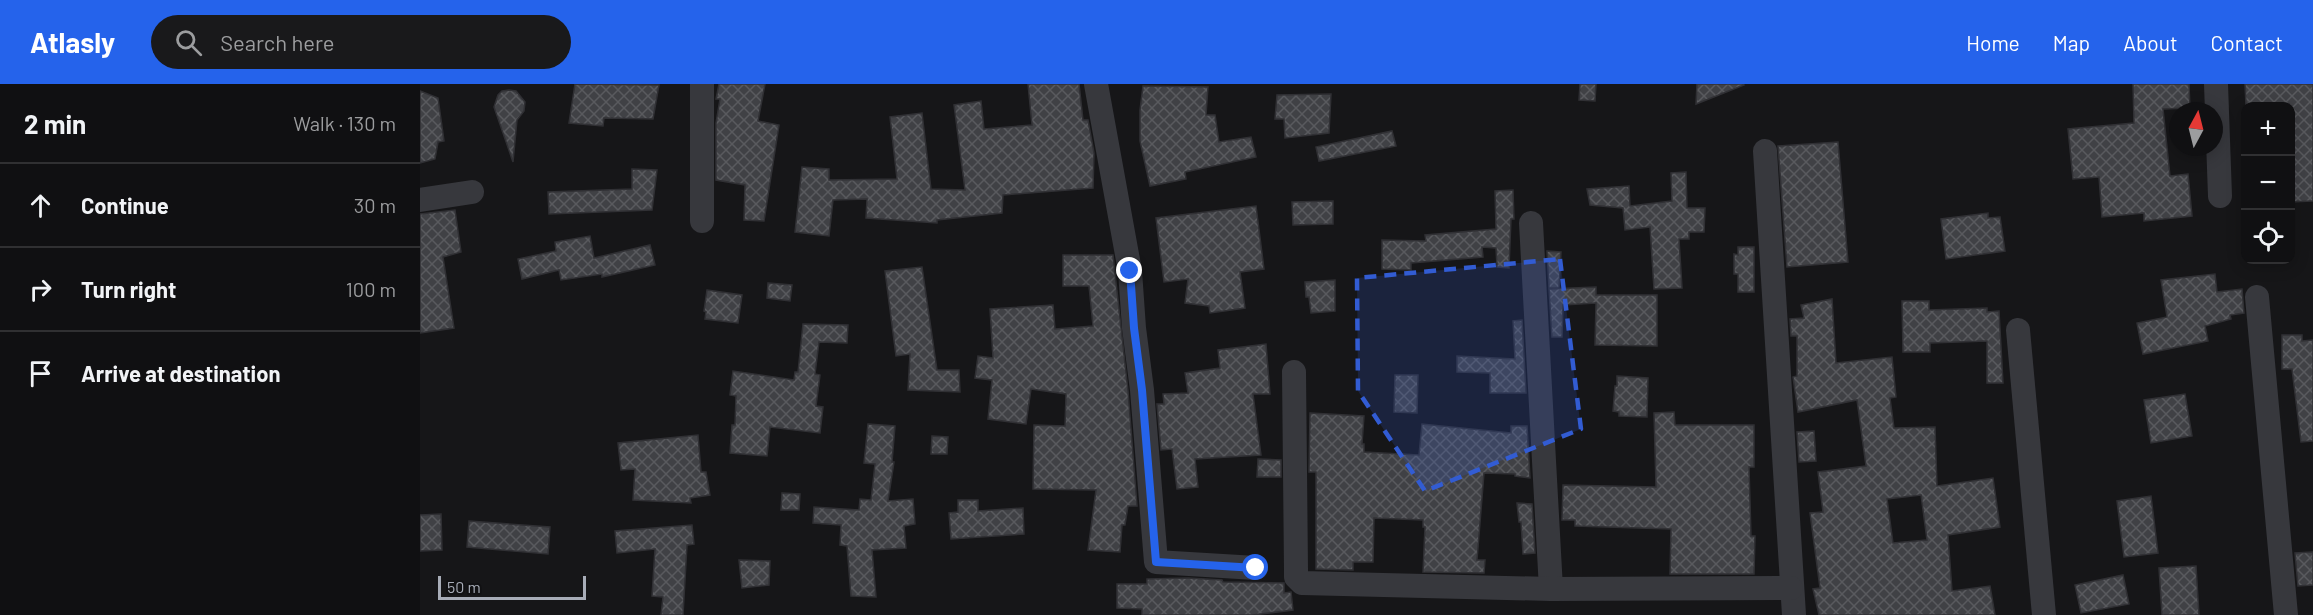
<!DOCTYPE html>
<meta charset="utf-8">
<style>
:root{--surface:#101012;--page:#19191b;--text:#f1f3f6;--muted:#9c9d9f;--line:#303032;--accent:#2563eb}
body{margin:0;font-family:Barlow,sans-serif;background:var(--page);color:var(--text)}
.controls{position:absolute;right:18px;top:18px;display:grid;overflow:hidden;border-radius:12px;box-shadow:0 3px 15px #0003}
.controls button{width:54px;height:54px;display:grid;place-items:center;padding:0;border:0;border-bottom:2px solid var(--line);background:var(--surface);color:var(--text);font:30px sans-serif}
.compass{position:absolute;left:1749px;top:18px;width:54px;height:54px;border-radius:50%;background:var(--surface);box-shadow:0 3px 15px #0003;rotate:7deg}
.scale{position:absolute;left:18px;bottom:15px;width:148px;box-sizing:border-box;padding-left:6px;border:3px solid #a8adb8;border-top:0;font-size:16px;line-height:21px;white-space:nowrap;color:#a8adb8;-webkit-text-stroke:4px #111113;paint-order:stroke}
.stop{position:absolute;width:18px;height:18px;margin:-14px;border:4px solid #2563eb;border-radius:50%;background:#fff}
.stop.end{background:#2563eb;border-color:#fff;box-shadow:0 2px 6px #0008}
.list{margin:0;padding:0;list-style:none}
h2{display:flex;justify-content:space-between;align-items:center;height:78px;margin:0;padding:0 24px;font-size:26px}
h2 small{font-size:20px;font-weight:400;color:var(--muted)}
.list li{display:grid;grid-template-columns:39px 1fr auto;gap:18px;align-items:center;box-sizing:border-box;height:84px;padding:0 24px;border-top:2px solid var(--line)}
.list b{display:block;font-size:22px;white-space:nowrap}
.list em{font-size:20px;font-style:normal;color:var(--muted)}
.icon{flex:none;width:33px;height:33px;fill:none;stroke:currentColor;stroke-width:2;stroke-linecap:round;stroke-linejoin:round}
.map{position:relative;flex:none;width:1893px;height:531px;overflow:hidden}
header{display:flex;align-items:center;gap:36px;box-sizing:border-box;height:84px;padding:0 30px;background:var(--accent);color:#fff}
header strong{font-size:28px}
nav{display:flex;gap:33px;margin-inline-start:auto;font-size:21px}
.search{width:420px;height:54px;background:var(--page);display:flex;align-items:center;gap:15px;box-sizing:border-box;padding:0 21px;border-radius:33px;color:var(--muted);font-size:22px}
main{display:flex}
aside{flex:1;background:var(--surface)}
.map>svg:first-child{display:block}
.building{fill:url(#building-cross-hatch);stroke:#303034;stroke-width:1.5;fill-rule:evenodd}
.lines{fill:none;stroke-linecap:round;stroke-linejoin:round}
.minor{stroke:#37383d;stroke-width:24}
.route{stroke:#2563eb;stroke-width:8}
.marked{fill:#325cd3;fill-opacity:0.2;stroke:#325cd3;stroke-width:4.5;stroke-dasharray:12 8;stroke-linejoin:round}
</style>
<header>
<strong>Atlasly</strong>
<div class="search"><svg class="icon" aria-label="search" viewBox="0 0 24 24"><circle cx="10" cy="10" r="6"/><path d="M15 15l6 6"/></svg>Search here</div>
<nav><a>Home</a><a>Map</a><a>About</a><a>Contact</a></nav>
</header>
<main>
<aside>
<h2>2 min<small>Walk · 130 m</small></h2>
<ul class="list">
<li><svg class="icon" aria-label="ahead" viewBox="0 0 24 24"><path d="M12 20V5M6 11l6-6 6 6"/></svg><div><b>Continue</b></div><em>30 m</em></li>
<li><svg class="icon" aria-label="right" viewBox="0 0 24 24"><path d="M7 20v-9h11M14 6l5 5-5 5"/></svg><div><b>Turn right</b></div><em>100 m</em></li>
<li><svg class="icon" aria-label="arrive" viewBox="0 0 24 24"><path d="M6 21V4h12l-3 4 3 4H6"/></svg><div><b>Arrive at destination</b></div></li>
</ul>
</aside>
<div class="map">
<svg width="1893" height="531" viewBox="0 0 1893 531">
<defs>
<pattern id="building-cross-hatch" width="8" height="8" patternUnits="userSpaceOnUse" patternTransform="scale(1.5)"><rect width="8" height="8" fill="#404145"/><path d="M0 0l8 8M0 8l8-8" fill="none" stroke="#595a5e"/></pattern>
</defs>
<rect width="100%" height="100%" fill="#161618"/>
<g class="building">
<polygon points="155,0 239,1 233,35 184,34 183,42 149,39"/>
<polygon points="299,0 345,0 338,37 359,41 344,137 324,136 325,101 296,96 296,39 300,15 296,15"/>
<polygon points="608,0 659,0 663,36 668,36 674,69 673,104 583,111 582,129 517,136 517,139 446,134 447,115 413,116 409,152 375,148 382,83 409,85 409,96 477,95 470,33 502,29 511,105 545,106 534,21 561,17 564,45 612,41"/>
<polygon points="1160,0 1176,0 1175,17 1159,16"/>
<polygon points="1277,0 1323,0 1324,1 1276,20"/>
<polygon points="1713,0 1769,0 1770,24 1743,25 1750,92 1768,90 1772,132 1724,137 1724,129 1682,133 1679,93 1653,95 1648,45 1714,39"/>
<polygon points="1825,0 1893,0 1893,117 1870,118 1870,22 1826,22"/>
<polygon points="723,2 788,3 786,31 795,31 799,58 831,53 836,73 765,88 766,95 730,102 720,57 720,26"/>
<polygon points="89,6 96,7 105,18 104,27 97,36 93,78 74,23 78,11 82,7"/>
<polygon points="0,7 18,14 24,57 18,58 15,75 0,79"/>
<polygon points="911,10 909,49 865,54 864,35 855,35 857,11"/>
<polygon points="972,47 976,62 899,77 896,63"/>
<polygon points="1418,58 1428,178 1367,183 1358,62"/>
<polygon points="212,85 237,86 232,126 129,130 128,108 212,105"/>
<polygon points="1266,88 1267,124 1285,124 1284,148 1269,148 1269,155 1259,155 1262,204 1234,205 1230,143 1205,146 1203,124 1170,121 1167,105 1209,102 1210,122 1252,117 1251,89"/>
<polygon points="1093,106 1094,135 1091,135 1089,184 1077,183 1076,164 1062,163 1063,173 991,179 991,186 962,185 962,156 1006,157 1005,151 1076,145 1075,107"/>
<polygon points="913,117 913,140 873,141 872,118"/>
<polygon points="836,122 844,185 820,188 825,224 790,229 789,222 765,219 768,195 744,198 736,134"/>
<polygon points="35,126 41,168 23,173 34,244 0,249 0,130"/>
<polygon points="1568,129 1568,134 1580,133 1585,167 1526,175 1521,135"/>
<polygon points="170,152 174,174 230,161 235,181 182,193 182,190 141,196 139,186 102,195 98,175 136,167 135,158"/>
<polygon points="1318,163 1334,163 1334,208 1318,208 1318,190 1314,190 1314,170 1318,171"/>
<polygon points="1127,167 1141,168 1139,204 1129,204"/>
<polygon points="643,171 693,171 708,307 717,422 708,422 705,441 702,441 700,468 668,466 676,406 613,405 614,341 645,342 646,310 611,305 606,340 568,335 572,296 555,294 558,272 573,274 570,225 633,221 635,245 673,242 669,202 643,202"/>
<polygon points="502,183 517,286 539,286 540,308 488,306 490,270 476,272 465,187"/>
<polygon points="1795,190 1797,208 1822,205 1824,229 1810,231 1811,235 1785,242 1788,257 1723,270 1717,239 1747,233 1741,196"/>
<polygon points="915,196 915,227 891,229 889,213 886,213 885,198"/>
<polygon points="348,199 372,201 370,217 347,214"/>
<polygon points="1176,203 1176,211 1237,211 1237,262 1175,261 1176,219 1143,221 1142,253 1132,253 1129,205"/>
<polygon points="287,206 322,211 318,239 285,235 286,228 284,227"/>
<path d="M1412,215L1416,279L1472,273L1476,313L1470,314L1474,344L1515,343L1517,402L1573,394L1580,443L1528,451L1532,507L1570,502L1575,531H1399L1393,505L1400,504L1390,429L1403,428L1398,388L1446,382L1437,316L1378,328L1373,293L1377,292V252H1371L1370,235L1384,234L1381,221ZM1501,411L1507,456L1473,459L1467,415Z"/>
<polygon points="1482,217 1509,217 1509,226 1567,224 1567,228 1579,227 1583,299 1567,299 1567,257 1510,259 1510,268 1483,268"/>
<polygon points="1102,236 1106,309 1070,309 1070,289 1037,288 1037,272 1095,275 1093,237"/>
<polygon points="383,240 428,241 427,259 399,258 395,290 400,291 396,322 403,323 400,349 350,343 347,372 310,369 312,341 315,341 316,312 310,311 313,287 374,296 375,288 378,288"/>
<polygon points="1862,251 1882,251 1882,257 1893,256 1893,357 1881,358 1872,285 1862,285"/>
<polygon points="846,260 850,310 833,310 841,371 775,375 778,403 757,405 752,365 741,366 737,320 744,320 743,310 768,309 765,289 800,284 798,266"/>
<polygon points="975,291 998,291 997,329 974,328"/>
<polygon points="1197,292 1228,294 1227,333 1199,332 1199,328 1193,327 1195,302 1197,302"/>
<polygon points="1765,310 1772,352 1731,359 1724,316"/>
<polygon points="1254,328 1255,341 1334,341 1334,383 1329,383 1331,452 1335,452 1334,490 1250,490 1251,445 1155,442 1155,436 1142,436 1143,401 1236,403 1234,329"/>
<polygon points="890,329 944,332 942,360 944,360 944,368 999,371 1002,340 1091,349 1091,342 1107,342 1110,394 1095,392 1095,390 1064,389 1057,476 1065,476 1064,489 1003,488 1005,443 1003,443 1003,436 954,434 953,478 933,478 933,486 896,485 896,388 889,388"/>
<polygon points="448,340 475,342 472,378 474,378 468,417 493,415 495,440 484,442 486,464 452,466 456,513 431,512 427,462 420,461 421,441 393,439 394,423 439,426 440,415 451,416 455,380 444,379"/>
<polygon points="1394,347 1396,377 1379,378 1377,348"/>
<polygon points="278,351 281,388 286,388 290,411 270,414 271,419 213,416 215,385 201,386 198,359"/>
<polygon points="512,352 528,353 527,370 511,370"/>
<polygon points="838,375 861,376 861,393 837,393"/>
<polygon points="362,409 380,410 379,426 361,426"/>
<polygon points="1731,412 1738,469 1704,473 1697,417"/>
<polygon points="538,416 558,416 558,427 603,424 604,450 531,455 529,429 538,428"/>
<polygon points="1097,419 1112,420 1115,469 1103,470 1101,438 1099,438"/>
<polygon points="21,430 22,466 0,467 0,431"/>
<polygon points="49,437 130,443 128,470 47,463"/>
<polygon points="272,441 274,460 267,461 263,531 241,531 243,513 232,512 235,465 197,469 195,447"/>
<polygon points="1893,468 1893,501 1878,502 1875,469"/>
<polygon points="319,476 350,477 349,501 322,504"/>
<polygon points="1776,482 1779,531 1742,531 1739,484"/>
<polygon points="1703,491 1709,520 1661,529 1655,501"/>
<polygon points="768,494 802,496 803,498 864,499 864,509 871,508 873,526 833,531 722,531 722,525 697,524 697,500 727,500 727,495"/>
</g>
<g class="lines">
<g class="minor">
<polyline points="282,0 282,137"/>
<polyline points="676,0 710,187 714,244 722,306 736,478 836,484"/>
<polyline points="1796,0 1800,112"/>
<polyline points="1345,67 1374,531"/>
<polyline points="0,116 52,108"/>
<polyline points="1111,139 1131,505"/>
<polyline points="1837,213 1866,531"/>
<polyline points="1598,246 1624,531"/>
<polyline points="874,288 876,486 876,493 882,499 1131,505 1371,504"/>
</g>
</g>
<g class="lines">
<polyline class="route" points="710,187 714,244 722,306 736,478 836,484"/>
</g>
<path class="marked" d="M1140,175L1161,345L1005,407L938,307L937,194Z"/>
</svg>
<div class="controls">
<button>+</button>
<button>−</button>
<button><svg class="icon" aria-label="locate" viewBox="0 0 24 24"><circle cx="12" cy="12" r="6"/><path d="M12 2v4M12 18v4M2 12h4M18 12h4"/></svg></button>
</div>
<svg class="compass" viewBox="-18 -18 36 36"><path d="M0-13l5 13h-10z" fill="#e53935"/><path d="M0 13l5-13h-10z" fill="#9c9d9f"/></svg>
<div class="scale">50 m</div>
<div class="stop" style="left:836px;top:484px"></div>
<div class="stop end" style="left:710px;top:187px"></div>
</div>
</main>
